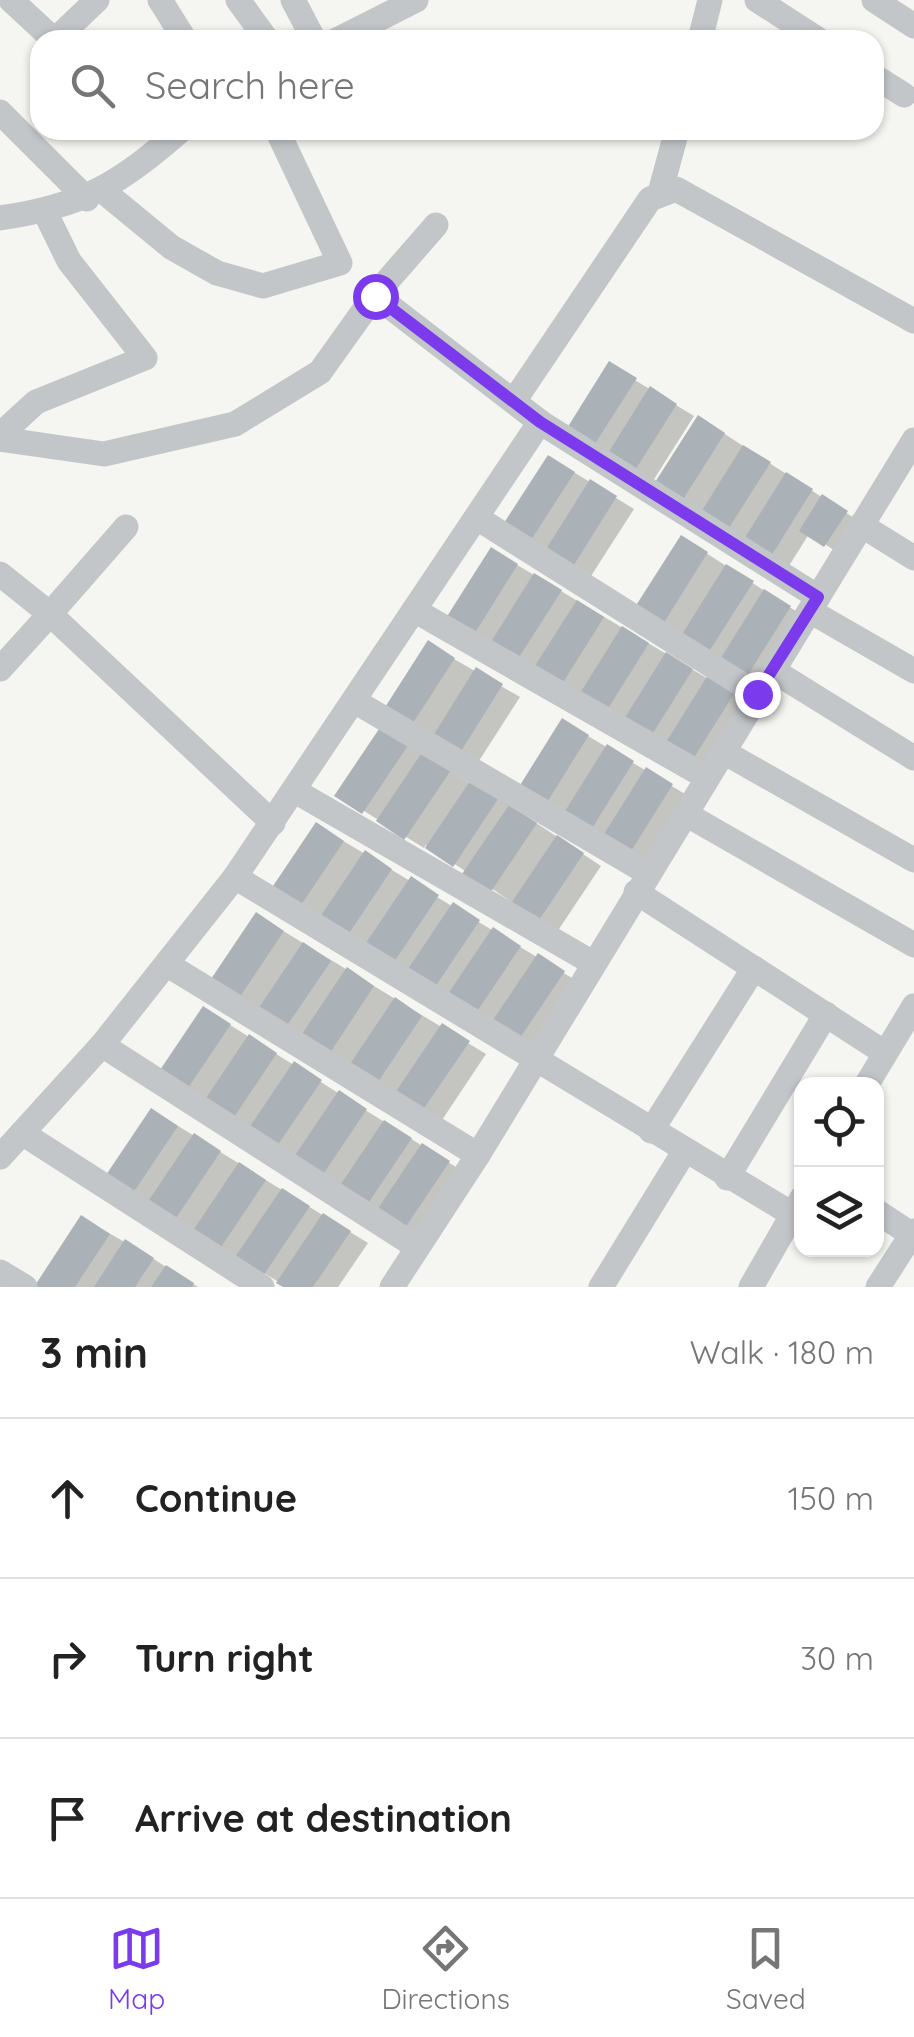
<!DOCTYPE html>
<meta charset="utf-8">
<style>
:root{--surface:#fff;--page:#f6f6f6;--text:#222;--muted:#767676;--line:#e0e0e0;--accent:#7c3aed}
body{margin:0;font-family:Quicksand,sans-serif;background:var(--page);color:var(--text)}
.controls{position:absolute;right:30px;bottom:30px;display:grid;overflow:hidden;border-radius:20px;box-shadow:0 2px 8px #0004}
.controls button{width:90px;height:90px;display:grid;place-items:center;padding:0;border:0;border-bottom:2px solid var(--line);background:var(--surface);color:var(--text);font:50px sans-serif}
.stop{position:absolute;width:30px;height:30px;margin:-22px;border:8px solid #7c3aed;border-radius:50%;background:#fff}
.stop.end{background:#7c3aed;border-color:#fff;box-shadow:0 2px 10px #0008}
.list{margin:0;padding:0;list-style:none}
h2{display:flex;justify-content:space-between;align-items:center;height:130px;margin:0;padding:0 40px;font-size:42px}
h2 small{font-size:32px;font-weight:400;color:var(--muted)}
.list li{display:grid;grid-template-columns:65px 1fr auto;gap:30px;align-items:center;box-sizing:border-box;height:160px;padding:0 40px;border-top:2px solid var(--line)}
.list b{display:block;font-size:38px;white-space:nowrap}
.list em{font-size:32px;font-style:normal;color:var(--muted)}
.icon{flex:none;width:55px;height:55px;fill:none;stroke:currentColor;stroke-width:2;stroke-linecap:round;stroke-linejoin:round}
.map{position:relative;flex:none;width:914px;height:1287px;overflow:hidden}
.search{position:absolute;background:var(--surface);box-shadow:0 2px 8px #0004;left:30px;right:30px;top:30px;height:110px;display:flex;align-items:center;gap:25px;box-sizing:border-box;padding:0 35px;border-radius:30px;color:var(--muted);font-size:38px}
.sheet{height:610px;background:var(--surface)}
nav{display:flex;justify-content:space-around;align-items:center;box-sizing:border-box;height:140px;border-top:2px solid var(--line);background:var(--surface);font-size:28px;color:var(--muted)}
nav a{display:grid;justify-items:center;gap:5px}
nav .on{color:var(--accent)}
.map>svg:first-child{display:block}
.shadow{fill:#0003}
.building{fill:#aab2b8}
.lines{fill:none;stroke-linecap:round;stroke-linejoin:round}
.street{stroke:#c2c6c9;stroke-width:25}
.route{stroke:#7c3aed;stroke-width:12}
</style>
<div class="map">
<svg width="914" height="1287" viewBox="0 0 914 1287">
<rect width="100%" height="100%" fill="#f5f5f1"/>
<g class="shadow">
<polygon points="610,365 694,416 651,484 567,432"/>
<polygon points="717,429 857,520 837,552 809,534 787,569 656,486"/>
<polygon points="567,468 634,509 591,576 506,526"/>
<polygon points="700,549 808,619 765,687 639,606"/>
<polygon points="492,550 752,705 709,772 474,634"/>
<polygon points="428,644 520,697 477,764 411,727"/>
<polygon points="563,721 690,797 647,864 520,789"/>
<polygon points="382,729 471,784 473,781 601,866 557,932 426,845 424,848 338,795"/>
<polygon points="335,836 582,984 538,1050 299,909"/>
<polygon points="275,926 486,1054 442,1120 238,999"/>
<polygon points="222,1020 467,1174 422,1239 185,1092"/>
<polygon points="170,1121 368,1243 338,1287 287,1287 133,1194"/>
<polygon points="100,1228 144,1253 198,1287 41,1287"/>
</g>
<g class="building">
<polygon points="609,361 637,378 591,450 564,433"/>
<polygon points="650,386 677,404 632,475 605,458"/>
<polygon points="698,415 725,433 680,504 652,487"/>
<polygon points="743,445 771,462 725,534 698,517"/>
<polygon points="548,455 575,472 529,543 502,526"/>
<polygon points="786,472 813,489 768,561 741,544"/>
<polygon points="590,479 617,496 572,568 545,551"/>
<polygon points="822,494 848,511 824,547 799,531"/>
<polygon points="681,535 708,552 663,624 635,607"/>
<polygon points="491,547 518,564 473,636 446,618"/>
<polygon points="726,564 754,581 708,653 681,636"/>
<polygon points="534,573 562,590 516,662 489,645"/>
<polygon points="764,589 791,606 746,678 719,661"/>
<polygon points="577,600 604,617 559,689 531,672"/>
<polygon points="622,626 649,643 604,715 577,698"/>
<polygon points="428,640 455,658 409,729 382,712"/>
<polygon points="666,652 693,669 648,741 621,724"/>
<polygon points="476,667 503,684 458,756 431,739"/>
<polygon points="708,675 735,692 690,764 663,747"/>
<polygon points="562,718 589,735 544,807 517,790"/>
<polygon points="381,726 409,744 362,814 334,796"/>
<polygon points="607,744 634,761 589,833 562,816"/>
<polygon points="423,751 451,770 404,840 376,821"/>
<polygon points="646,767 673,784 628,856 601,839"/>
<polygon points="472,778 500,796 453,867 425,848"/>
<polygon points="509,805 537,823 490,893 462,874"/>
<polygon points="316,822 344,841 297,911 269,892"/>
<polygon points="557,835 584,853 537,923 510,905"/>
<polygon points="365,850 392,869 346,938 318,920"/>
<polygon points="411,876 439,895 392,965 364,946"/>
<polygon points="453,902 480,920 433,990 406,972"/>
<polygon points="256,912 284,931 237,1001 209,982"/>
<polygon points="493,927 521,946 474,1016 446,997"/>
<polygon points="303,942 331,961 284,1030 256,1012"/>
<polygon points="538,953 565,971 518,1041 491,1023"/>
<polygon points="347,967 374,986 328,1056 300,1037"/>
<polygon points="395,997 422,1016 376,1085 348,1067"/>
<polygon points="203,1006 231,1024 184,1094 156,1076"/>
<polygon points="442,1023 470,1041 422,1111 395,1093"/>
<polygon points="249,1034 277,1053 230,1123 202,1104"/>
<polygon points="294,1061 322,1080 275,1149 247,1131"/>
<polygon points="339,1090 367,1109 320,1179 292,1160"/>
<polygon points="151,1108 178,1126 131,1196 104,1178"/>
<polygon points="384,1120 412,1138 365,1208 337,1190"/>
<polygon points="194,1133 221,1151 174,1221 147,1203"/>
<polygon points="422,1143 450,1161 403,1231 375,1213"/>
<polygon points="239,1162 266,1180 219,1250 192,1232"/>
<polygon points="282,1188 310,1206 263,1276 235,1257"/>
<polygon points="323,1213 351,1231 313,1287 283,1287 276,1283"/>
<polygon points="81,1215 110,1234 75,1287 34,1287"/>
<polygon points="125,1239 154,1258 135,1287 94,1287"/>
<polygon points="166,1265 194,1283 192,1287 151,1287"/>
</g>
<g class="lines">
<g class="street">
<polyline points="11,0 54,40"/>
<polyline points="160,0 185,40"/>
<polyline points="238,0 267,40"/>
<polyline points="293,0 314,40"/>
<polyline points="757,0 819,40"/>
<polyline points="874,0 914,26"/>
<polyline points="55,40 97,0"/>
<polyline points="337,40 416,0"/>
<polyline points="700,40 710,0"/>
<polyline points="874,76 904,95"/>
<polyline points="0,112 87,199"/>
<polyline points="103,191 171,247 217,273 263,286 340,263 277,130"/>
<polyline points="660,193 677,130"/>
<path d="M0,218C83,206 118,185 181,130"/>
<polyline points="375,295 540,422 818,597 914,440"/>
<polyline points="514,401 650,199 676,189 914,321"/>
<polyline points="0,435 36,402 145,358 69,261 45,212"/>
<polyline points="0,439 104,454 235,424 320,372 375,295 436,225"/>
<polyline points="477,518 757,694"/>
<polyline points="861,525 914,558"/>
<polyline points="126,527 50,614 273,823"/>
<polyline points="0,574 50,614 0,669"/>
<polyline points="414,610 706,777"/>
<polyline points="810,611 914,671"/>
<polyline points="772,670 914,758"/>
<polyline points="356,702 648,873"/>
<polyline points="722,751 914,860"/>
<polyline points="295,791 593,963"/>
<polyline points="684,813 914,945"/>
<polyline points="235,877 792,1214"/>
<polyline points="636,892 885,1053"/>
<polyline points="168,965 478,1155"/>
<polyline points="102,1045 417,1247"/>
<polyline points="867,1084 914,1006"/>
<polyline points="651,1131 754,968"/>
<polyline points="22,1133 102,1045 235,877 540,422"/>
<polyline points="0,1157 22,1133 262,1287"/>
<polyline points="727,1178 826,1014"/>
<polyline points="876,1211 914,1236"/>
<polyline points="0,1272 25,1287"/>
<polyline points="392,1287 478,1155 818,597"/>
<polyline points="601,1287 684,1152"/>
<polyline points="751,1287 802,1198"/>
<polyline points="878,1287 914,1231"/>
</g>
</g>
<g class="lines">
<polyline class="route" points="375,296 540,422 818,597 757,694"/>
</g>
</svg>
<div class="controls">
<button><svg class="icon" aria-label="locate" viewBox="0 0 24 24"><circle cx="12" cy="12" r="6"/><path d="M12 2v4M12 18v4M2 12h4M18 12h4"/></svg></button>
<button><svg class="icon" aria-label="layers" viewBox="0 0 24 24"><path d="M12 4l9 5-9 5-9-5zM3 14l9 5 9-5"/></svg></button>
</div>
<div class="stop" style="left:375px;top:296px"></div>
<div class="stop end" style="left:757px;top:694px"></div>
<div class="search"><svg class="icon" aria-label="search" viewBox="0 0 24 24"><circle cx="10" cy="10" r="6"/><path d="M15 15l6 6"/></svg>Search here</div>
</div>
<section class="sheet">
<h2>3 min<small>Walk · 180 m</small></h2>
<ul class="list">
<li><svg class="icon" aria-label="ahead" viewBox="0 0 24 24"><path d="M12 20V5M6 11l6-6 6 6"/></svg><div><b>Continue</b></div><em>150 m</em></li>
<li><svg class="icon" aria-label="right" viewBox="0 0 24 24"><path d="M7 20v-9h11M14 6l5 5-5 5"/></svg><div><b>Turn right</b></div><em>30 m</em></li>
<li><svg class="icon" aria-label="arrive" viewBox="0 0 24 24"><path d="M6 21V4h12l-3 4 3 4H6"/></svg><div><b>Arrive at destination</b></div></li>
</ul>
</section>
<nav>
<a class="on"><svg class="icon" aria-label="map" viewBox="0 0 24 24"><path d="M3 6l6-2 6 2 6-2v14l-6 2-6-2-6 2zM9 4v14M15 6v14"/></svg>Map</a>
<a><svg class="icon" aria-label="directions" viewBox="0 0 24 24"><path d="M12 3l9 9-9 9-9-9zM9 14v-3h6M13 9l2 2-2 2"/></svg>Directions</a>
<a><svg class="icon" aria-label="saved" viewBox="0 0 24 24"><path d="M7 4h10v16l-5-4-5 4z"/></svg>Saved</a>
</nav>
